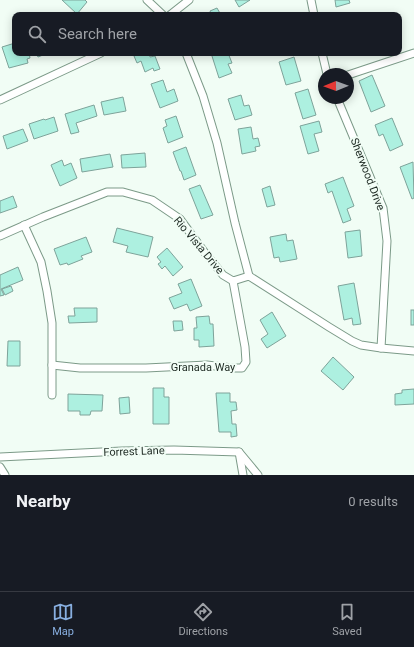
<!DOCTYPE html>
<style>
:root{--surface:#171b24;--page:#20242c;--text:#f1f3f6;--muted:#9ea1a6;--line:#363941;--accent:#88afe0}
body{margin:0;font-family:Roboto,sans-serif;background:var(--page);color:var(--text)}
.compass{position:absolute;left:318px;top:68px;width:36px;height:36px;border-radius:50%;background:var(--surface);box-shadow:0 2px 10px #0003;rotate:269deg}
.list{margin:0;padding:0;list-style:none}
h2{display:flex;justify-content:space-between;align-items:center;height:52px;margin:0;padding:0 16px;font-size:17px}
h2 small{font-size:13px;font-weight:400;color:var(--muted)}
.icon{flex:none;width:22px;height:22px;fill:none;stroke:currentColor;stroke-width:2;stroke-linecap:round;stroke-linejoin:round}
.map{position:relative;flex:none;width:414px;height:475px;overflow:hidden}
.search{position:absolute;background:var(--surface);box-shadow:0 2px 10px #0003;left:12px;right:12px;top:12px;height:44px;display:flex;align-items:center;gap:10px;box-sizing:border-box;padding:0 14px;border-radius:8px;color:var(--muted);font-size:15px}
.sheet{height:116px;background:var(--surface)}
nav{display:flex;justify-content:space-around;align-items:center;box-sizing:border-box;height:56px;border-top:1px solid var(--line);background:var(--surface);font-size:11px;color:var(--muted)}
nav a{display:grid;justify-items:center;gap:2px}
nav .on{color:var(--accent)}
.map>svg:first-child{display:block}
.building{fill:#adf0e0;stroke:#7ea39a}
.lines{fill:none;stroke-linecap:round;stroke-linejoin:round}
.minor-casing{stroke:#7c9a88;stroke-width:9}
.minor{stroke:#fff;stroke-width:7}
.labels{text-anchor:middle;stroke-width:4;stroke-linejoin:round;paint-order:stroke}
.street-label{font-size:11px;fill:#1d2922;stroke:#f1fdf5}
</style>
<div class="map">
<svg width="414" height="475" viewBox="0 0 414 475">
<rect width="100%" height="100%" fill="#f1fdf5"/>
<g class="building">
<polygon points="62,0 85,0 87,2 77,14"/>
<polygon points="235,0 250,0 239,7"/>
<polygon points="335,0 349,0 350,3 336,7"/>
<polygon points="217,8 221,15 208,15 211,14 210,11"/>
<polygon points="15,43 15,53 29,53 30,58 27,59 28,63 9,68 2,47"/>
<polygon points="36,53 48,53 38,57"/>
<polygon points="142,53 149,53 150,57 155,56 160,69 154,71 153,68 145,72 141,61 137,63 134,56"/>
<polygon points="211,53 228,53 232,63 228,64 232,73 219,78"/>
<polygon points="294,57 301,81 286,85 279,62"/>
<polygon points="372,75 385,106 371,112 359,81"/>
<polygon points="163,80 167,92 174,89 178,101 160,108 151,84"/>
<polygon points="308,89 316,115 303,119 295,93"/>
<polygon points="241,95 244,106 249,105 252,115 235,120 228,99"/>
<polygon points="123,97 126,111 104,115 101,102"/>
<polygon points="94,105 97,116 76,123 79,132 71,134 65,114"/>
<polygon points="176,116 183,137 168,143 163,128 167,126 165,120"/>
<polygon points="54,117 58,131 34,139 29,124 44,119 45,120"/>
<polygon points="392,118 403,145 390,151 383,134 379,136 375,125"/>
<polygon points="319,121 322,132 314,134 319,151 308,154 300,126"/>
<polygon points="251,127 253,139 258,138 260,146 255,147 256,151 242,154 238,129"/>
<polygon points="23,129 28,141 7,149 3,136"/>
<polygon points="186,147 196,175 184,180 181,171 180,171 173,152"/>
<polygon points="145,153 146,167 122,168 121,155"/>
<polygon points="110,154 113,167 82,172 80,159"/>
<polygon points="62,160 64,166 71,163 77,178 60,186 51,165"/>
<polygon points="413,162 414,198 412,199 400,167"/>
<polygon points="343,177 354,206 347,209 351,220 343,223 332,191 328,193 325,184"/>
<polygon points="200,185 213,215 201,219 189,189"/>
<polygon points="270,186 275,205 267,207 262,189"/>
<polygon points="13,196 17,207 0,213 0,201"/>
<polygon points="117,228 153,237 148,257 126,252 128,246 113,242"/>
<polygon points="360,230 362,256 348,258 345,232"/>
<polygon points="286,234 287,241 293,240 297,259 280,262 279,257 274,258 270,237"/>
<polygon points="86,237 92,252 81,256 83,259 68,265 67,263 60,265 54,249"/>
<polygon points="167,248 183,267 173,276 165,266 162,269 158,264 161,262 157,257"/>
<polygon points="18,267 23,280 1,289 4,295 0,296 0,275"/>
<polygon points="191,279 202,306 190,311 187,304 174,309 169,298 182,293 178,284"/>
<polygon points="354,283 361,324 353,325 352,318 344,320 338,286"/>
<polygon points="11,286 13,291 5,295 2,289"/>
<polygon points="74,308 97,308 97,322 69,323 68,316 75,316"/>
<rect x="411" y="310" width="3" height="15"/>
<polygon points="272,312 286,336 267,348 261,339 268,334 260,320"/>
<polygon points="209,316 210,324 213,324 214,346 199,347 199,340 194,340 194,328 197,328 196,317"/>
<polygon points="173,321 182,321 183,330 174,331"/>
<polygon points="8,341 20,341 20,366 7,366"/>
<polygon points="333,357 354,377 343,390 321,371"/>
<polygon points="153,388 164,388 164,397 169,397 169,424 153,424"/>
<polygon points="414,389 414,404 395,405 395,394 402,393 402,390"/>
<polygon points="216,393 230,393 230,402 236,402 237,410 231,411 232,424 236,424 237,436 231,437 231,432 219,432"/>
<polygon points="68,394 103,395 102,411 91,411 90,415 80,415 80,411 68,411"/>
<polygon points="129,397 130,413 120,414 119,398"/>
</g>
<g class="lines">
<g class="minor-casing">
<g id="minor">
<polyline points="147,0 163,15"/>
<polyline points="311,0 314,15"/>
<polyline points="170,15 189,0"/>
<polyline points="186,53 203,96 217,143 235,223 249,276"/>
<polyline points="322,53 327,74"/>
<polyline points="348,75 414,53"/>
<polyline points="337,98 383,208 387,241 381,348"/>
<polyline points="0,100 101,53"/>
<polyline points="24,225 41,262 47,291 52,323 52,395"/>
<polyline points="0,236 43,217 107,192 123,192 152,200 180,219 205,253 223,275 233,281 249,276 329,327 352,341 361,345 381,348 414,351"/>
<polyline points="52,365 80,368 146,368 207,365 232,368 242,368 246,362 245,347 233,281"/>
<polyline points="239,452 243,475"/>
<polyline points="0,457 122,451 174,450 239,452 258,475"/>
<polyline points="0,467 5,475"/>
</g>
</g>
<use href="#minor" class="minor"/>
</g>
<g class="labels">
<g class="street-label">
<text transform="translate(368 174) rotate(69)" y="4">Sherwood Drive</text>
<text transform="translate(199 245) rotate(50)" y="4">Rio Vista Drive</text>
<text x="203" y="371">Granada Way</text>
<text transform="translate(134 451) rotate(-2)" y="4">Forrest Lane</text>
</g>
</g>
</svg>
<svg class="compass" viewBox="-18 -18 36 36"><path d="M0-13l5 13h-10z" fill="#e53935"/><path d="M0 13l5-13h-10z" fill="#9ea1a6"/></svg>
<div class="search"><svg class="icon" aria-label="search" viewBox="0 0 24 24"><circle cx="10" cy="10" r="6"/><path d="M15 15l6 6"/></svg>Search here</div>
</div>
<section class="sheet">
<h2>Nearby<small>0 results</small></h2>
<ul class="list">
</ul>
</section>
<nav>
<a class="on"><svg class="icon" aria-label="map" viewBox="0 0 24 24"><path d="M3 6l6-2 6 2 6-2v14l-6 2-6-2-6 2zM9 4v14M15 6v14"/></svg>Map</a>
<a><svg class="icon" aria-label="directions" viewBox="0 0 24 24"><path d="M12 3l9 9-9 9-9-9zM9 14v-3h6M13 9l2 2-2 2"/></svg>Directions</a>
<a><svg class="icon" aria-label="saved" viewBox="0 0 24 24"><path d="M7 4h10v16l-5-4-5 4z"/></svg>Saved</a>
</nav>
